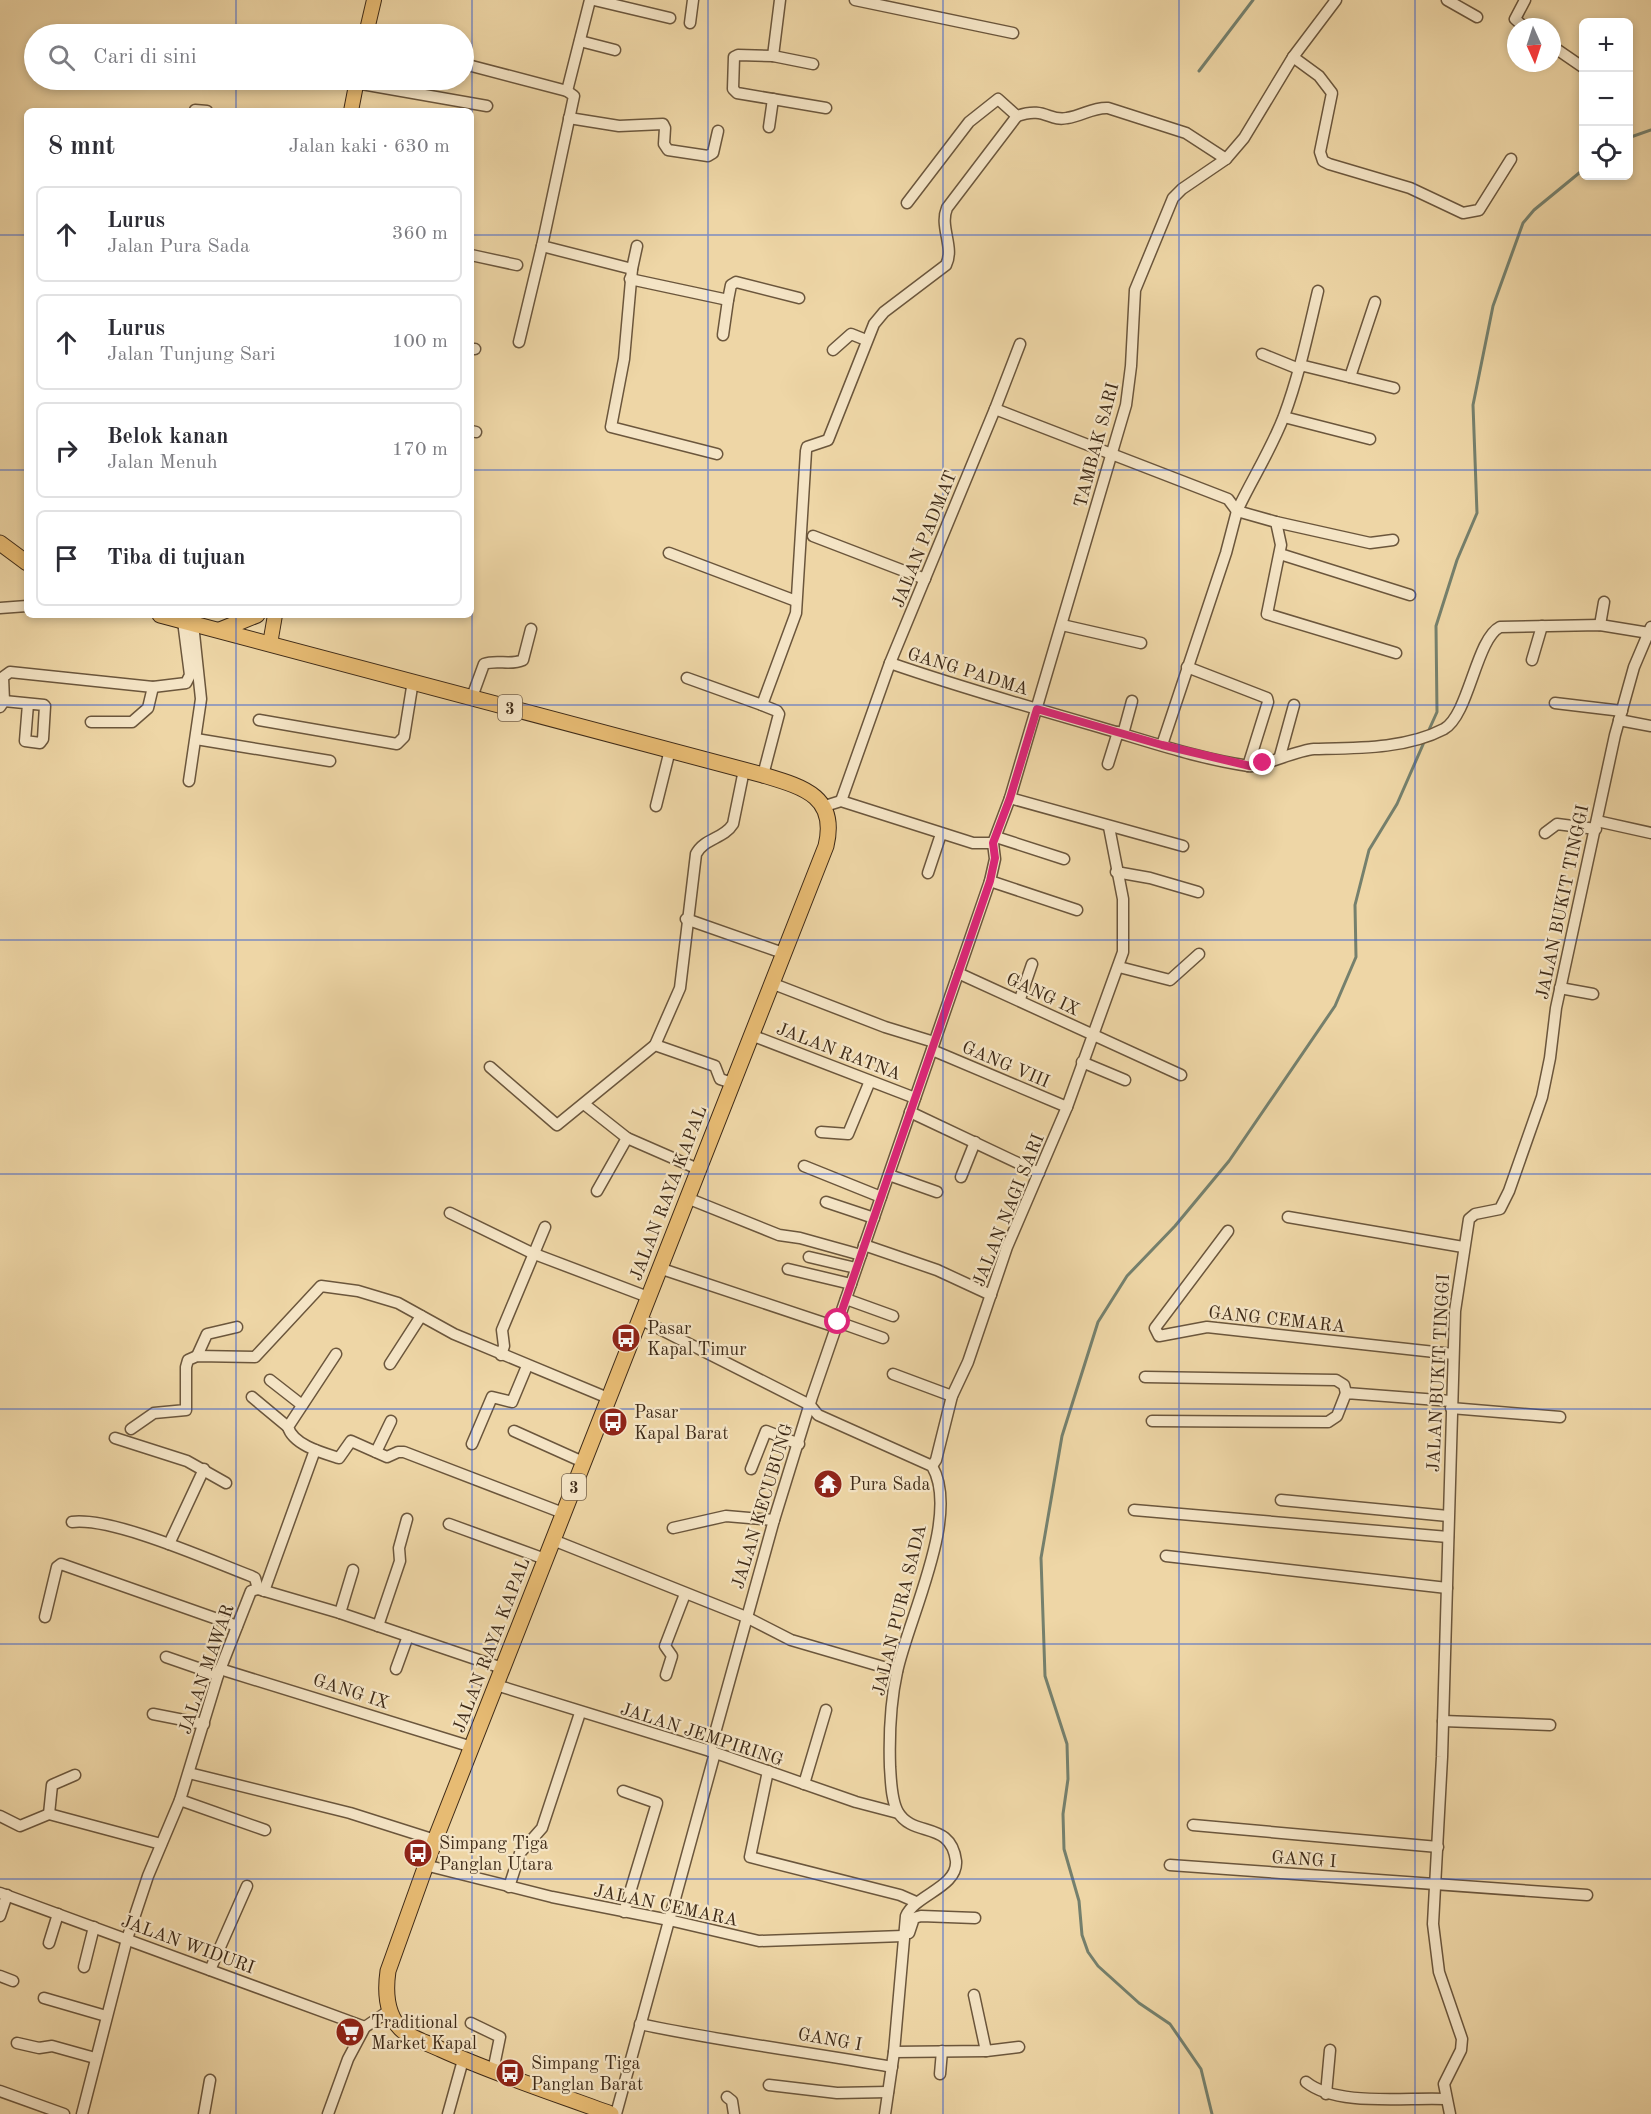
<!DOCTYPE html>
<html lang="id">
<meta charset="utf-8">
<style>
:root{--surface:#fff;--page:#f7f7f7;--text:#2b2b33;--muted:#7c7c81;--line:#e1e1e2}
body{margin:0;font-family:"Old Standard TT",serif;background:var(--page);color:var(--text)}
.controls{position:absolute;right:18px;top:18px;display:grid;overflow:hidden;border-radius:9px;box-shadow:0 3px 9px #0003}
.controls button{width:54px;height:54px;display:grid;place-items:center;padding:0;border:0;border-bottom:2px solid var(--line);background:var(--surface);color:var(--text);font:30px sans-serif}
.compass{position:absolute;left:1507px;top:18px;width:54px;height:54px;border-radius:50%;background:var(--surface);box-shadow:0 3px 9px #0003;rotate:177deg}
.stop{position:absolute;width:18px;height:18px;margin:-14px;border:4px solid #db2777;border-radius:50%;background:#fff}
.stop.end{background:#db2777;border-color:#fff;box-shadow:0 2px 6px #0008}
.list{margin:0;padding:0;list-style:none}
h2{display:flex;justify-content:space-between;align-items:center;height:78px;margin:0;padding:0 24px;font-size:26px}
h2 small{font-size:20px;font-weight:400;color:var(--muted)}
.list li{display:grid;grid-template-columns:39px 1fr auto;gap:18px;align-items:center;box-sizing:border-box;height:96px;margin:0 12px 12px;padding:0 12px;border:2px solid var(--line);border-radius:9px}
.list b{display:block;font-size:22px;white-space:nowrap}
.list p{margin:0;font-size:20px;white-space:nowrap;color:var(--muted)}
.list em{font-size:20px;font-style:normal;color:var(--muted)}
.icon{flex:none;width:33px;height:33px;fill:none;stroke:currentColor;stroke-width:2;stroke-linecap:round;stroke-linejoin:round}
.map{position:relative;flex:none;width:1651px;height:2114px;overflow:hidden}
.search{position:absolute;background:var(--surface);box-shadow:0 3px 9px #0003;left:24px;top:24px;width:450px;height:66px;display:flex;align-items:center;gap:15px;box-sizing:border-box;padding:0 21px;border-radius:33px;color:var(--muted);font-size:22px}
.panel{position:absolute;background:var(--surface);box-shadow:0 3px 9px #0003;left:24px;top:108px;width:450px;height:510px;border-radius:9px}
.map>svg:first-child{display:block}
.lines{fill:none;stroke-linecap:round;stroke-linejoin:round}
.stream{stroke:#75806d;stroke-width:3}
.minor-casing{stroke:#6b563c;stroke-width:13}
.major-casing{stroke:#3f2b18;stroke-width:16}
.highway-casing{stroke:#3f2b18;stroke-width:17}
.minor{stroke:#f4e4c5;stroke-width:10}
.major{stroke:#e7bb73;stroke-width:14}
.highway{stroke:#e7bb73;stroke-width:15}
.route{stroke:#db2777;stroke-width:8}
.grid{fill:none;stroke:#1d4ed8;stroke-width:1.5;stroke-opacity:0.55}
.labels{text-anchor:middle;stroke-width:4.5;stroke-linejoin:round;paint-order:stroke}
.shield{fill:#f4e4c5;stroke:#75624c;stroke-width:1.5}
.shield-label{font-size:16px;font-weight:bold;fill:#3f2b18}
.street-label{font-size:18px;fill:#3f2b18;stroke:#f4e4c5}
.poi-label{font-size:18px;fill:#3f2b18;stroke:#f4e4c5;text-anchor:start}
</style>
<div class="map">
<svg width="1651" height="2114" viewBox="0 0 1651 2114">
<rect width="100%" height="100%" fill="#eed6a6"/>
<filter id="stains"><feTurbulence type="fractalNoise" baseFrequency=".00333" numOctaves="4"/><feColorMatrix values="0 0 0 0 .2 0 0 0 0 .09 0 0 0 0 .02 0 0 0 .5 -.17"/></filter>
<radialGradient id="worn" r=".72"><stop offset=".6" stop-color="#630" stop-opacity="0"/><stop offset="1" stop-color="#630" stop-opacity=".3"/></radialGradient>
<g class="lines">
<g class="stream">
<polyline points="1199,71 1253,0"/>
<polyline points="1628,138 1651,130"/>
<polyline points="1428,732 1437,712 1436,626 1457,560 1477,513 1473,405 1493,306 1523,223 1534,210 1584,169"/>
<polyline points="1212,2114 1201,2069 1170,2024 1139,2003 1098,1966 1088,1952 1082,1935 1079,1901 1064,1849 1063,1814 1068,1779 1067,1744 1045,1676 1041,1558 1062,1436 1098,1322 1127,1276 1175,1226 1229,1161 1335,1006 1356,957 1355,905 1369,850 1397,804 1425,740"/>
</g>
<g class="minor-casing">
<g id="minor">
<polyline points="594,0 670,18"/>
<polyline points="855,0 1013,33"/>
<polyline points="1447,0 1477,17"/>
<polyline points="690,23 693,0"/>
<polyline points="1524,27 1515,19 1525,0"/>
<polyline points="580,41 615,50"/>
<polyline points="1552,46 1584,68"/>
<polyline points="773,56 780,0"/>
<polyline points="1293,57 1319,76 1332,93 1320,152 1323,161 1329,164 1410,188 1463,213 1479,210 1511,159"/>
<polyline points="464,64 567,91 590,0"/>
<polyline points="813,64 773,56 738,55 734,57 733,89 737,93 826,108"/>
<polyline points="356,83 487,106"/>
<polyline points="567,91 574,96 542,246 632,269 624,359 611,427 717,454"/>
<polyline points="195,110 207,111"/>
<polyline points="569,118 619,126 663,124 665,128 664,144 668,150 708,156 713,153 718,131"/>
<polyline points="769,127 773,99"/>
<path d="M907,203L969,122L998,99L1017,116C1045,106 1049,122 1067,118C1082,116 1093,107 1108,108L1186,133L1226,159"/>
<polyline points="471,255 517,265"/>
<polyline points="632,269 637,246"/>
<polyline points="630,279 728,300 731,285 736,282 799,298"/>
<polyline points="723,335 728,300"/>
<polyline points="519,342 542,246"/>
<polyline points="471,349 475,349"/>
<polyline points="833,350 851,334 866,340"/>
<polyline points="1262,354 1299,369"/>
<polyline points="1300,365 1394,388"/>
<polyline points="1350,377 1375,302"/>
<polyline points="995,409 1020,344"/>
<polyline points="1284,417 1370,439"/>
<polyline points="471,431 476,432"/>
<polyline points="1276,522 1370,543 1393,540"/>
<polyline points="813,536 925,579"/>
<polyline points="669,553 796,601"/>
<polyline points="1280,554 1410,595"/>
<polyline points="0,608 27,606"/>
<polyline points="1062,625 1141,643"/>
<polyline points="1600,625 1604,602"/>
<polyline points="1532,660 1542,626"/>
<path d="M890,663C959,687 1029,707 1099,727C1148,741 1199,759 1249,766C1259,768 1297,750 1314,749C1357,748 1406,749 1444,729C1469,715 1476,639 1500,627L1600,625L1649,633"/>
<polyline points="1187,667 1267,698 1268,702 1248,766"/>
<polyline points="687,678 762,705"/>
<path d="M472,697L484,664C497,659 510,666 523,660L531,629"/>
<polyline points="4,701 44,705 45,706 43,739 40,743 25,741 28,704"/>
<polyline points="1555,703 1622,711"/>
<polyline points="0,707 4,701 3,677 10,672 153,687 186,683 190,675 183,621"/>
<polyline points="259,720 397,744 404,737 413,681"/>
<polyline points="1619,720 1651,726"/>
<polyline points="91,722 132,722 148,708 153,687"/>
<polyline points="1123,734 1132,701"/>
<polyline points="196,739 330,761"/>
<polyline points="1162,745 1226,553 1237,511 1276,522 1281,545 1267,614 1396,653"/>
<polyline points="1280,756 1294,705"/>
<polyline points="1108,764 1118,732"/>
<path d="M763,775L779,714L777,711L762,705L796,613L806,451L807,447L828,440L874,324L884,312L946,265C955,247 939,227 947,208L1017,116"/>
<polyline points="189,781 201,699 193,624"/>
<polyline points="1010,798 1183,846"/>
<path d="M841,801L890,663L995,409L1228,499L1237,511C1252,479 1271,450 1284,416C1299,376 1308,333 1318,291"/>
<polyline points="656,806 670,750"/>
<polyline points="825,806 841,801 973,843 993,843 1010,798 1126,405 1131,366 1135,290 1173,198 1182,189 1226,159 1244,138 1293,57 1336,0"/>
<polyline points="1597,821 1651,833"/>
<polyline points="1545,833 1557,824 1596,829"/>
<polyline points="996,837 1064,859"/>
<polyline points="1116,872 1150,878 1198,892"/>
<polyline points="928,873 941,834"/>
<polyline points="990,881 1077,910"/>
<polyline points="686,919 783,953"/>
<polyline points="1119,967 1170,980 1199,954"/>
<polyline points="958,973 1181,1075"/>
<polyline points="771,983 885,1027 934,1042"/>
<polyline points="1560,988 1593,994"/>
<polyline points="1020,999 1032,964"/>
<polyline points="751,1035 915,1098"/>
<path d="M655,1045L680,988L696,854C704,838 724,839 733,824L744,770"/>
<polyline points="932,1050 1067,1107"/>
<polyline points="1082,1062 1125,1080"/>
<polyline points="490,1067 557,1125 655,1045 715,1066 720,1079 732,1083"/>
<polyline points="584,1104 627,1138 698,1169"/>
<polyline points="910,1112 1039,1173"/>
<polyline points="821,1132 848,1134 870,1081"/>
<polyline points="804,1166 881,1197"/>
<polyline points="889,1175 937,1192"/>
<polyline points="961,1177 975,1142"/>
<polyline points="597,1191 627,1138"/>
<polyline points="687,1198 779,1235 800,1238 861,1255"/>
<polyline points="826,1202 874,1218"/>
<polyline points="450,1213 532,1253 648,1297"/>
<polyline points="1288,1217 1463,1247"/>
<polyline points="1228,1231 1155,1328 1159,1336 1207,1327 1453,1354"/>
<polyline points="864,1245 937,1270 991,1295"/>
<polyline points="809,1257 856,1268"/>
<polyline points="659,1268 836,1327"/>
<polyline points="788,1269 851,1284"/>
<polyline points="846,1299 893,1316"/>
<polyline points="640,1319 810,1405"/>
<polyline points="838,1322 883,1338"/>
<path d="M336,1354L288,1427C293,1445 323,1453 339,1458L351,1441L387,1457L398,1452H404L563,1513"/>
<polyline points="501,1355 504,1346 502,1330 545,1227"/>
<polyline points="197,1356 207,1334 237,1327"/>
<polyline points="390,1364 421,1316"/>
<polyline points="893,1374 952,1396"/>
<polyline points="1145,1377 1336,1380 1344,1385 1346,1393"/>
<polyline points="270,1380 302,1405"/>
<polyline points="252,1397 288,1427"/>
<path d="M810,1405L818,1415L932,1466C961,1515 908,1619 897,1672C890,1704 889,1735 890,1767C891,1780 891,1800 898,1812C913,1838 951,1820 956,1861C958,1887 915,1895 906,1916L894,2052L885,2114"/>
<polyline points="1451,1408 1560,1417"/>
<polyline points="1152,1421 1328,1422 1337,1416 1346,1393 1451,1401"/>
<polyline points="131,1429 154,1413 186,1410 186,1367 188,1360 197,1356 255,1357 321,1286 358,1291 398,1303 454,1334 608,1398"/>
<polyline points="514,1431 583,1462"/>
<polyline points="115,1438 187,1461 226,1483"/>
<polyline points="472,1444 492,1397 512,1402 527,1366"/>
<polyline points="376,1452 391,1421"/>
<polyline points="932,1466 936,1460 952,1396 968,1362 1007,1247 1067,1107 1123,952 1123,899 1109,827"/>
<polyline points="751,1469 766,1431 799,1444"/>
<polyline points="1281,1500 1448,1516"/>
<polyline points="1134,1510 1448,1537"/>
<path d="M72,1522C113,1517 209,1560 251,1576L255,1578L258,1589"/>
<polyline points="449,1524 545,1559"/>
<polyline points="673,1528 726,1516 774,1520"/>
<polyline points="553,1540 746,1617 791,1640 897,1671"/>
<polyline points="169,1544 204,1469"/>
<polyline points="1166,1556 1447,1588"/>
<polyline points="264,1591 315,1450"/>
<polyline points="340,1613 353,1570"/>
<polyline points="45,1617 57,1567 61,1564 237,1626"/>
<polyline points="378,1626 400,1561 399,1548 407,1519"/>
<polyline points="166,1657 218,1675"/>
<polyline points="220,1669 472,1747"/>
<polyline points="396,1669 408,1636"/>
<polyline points="666,1675 672,1656 665,1646 685,1594"/>
<polyline points="496,1685 710,1751 856,1802 898,1813"/>
<polyline points="153,1714 204,1724"/>
<polyline points="1443,1721 1550,1725"/>
<polyline points="710,1751 774,1520 812,1397 990,881 995,859 993,843"/>
<polyline points="768,1771 750,1857 900,1895 916,1902"/>
<polyline points="189,1773 350,1813 435,1840"/>
<polyline points="804,1784 826,1710"/>
<polyline points="623,1791 657,1803 624,1912"/>
<polyline points="180,1800 265,1830"/>
<polyline points="49,1814 52,1785 75,1775"/>
<polyline points="0,1816 20,1826 49,1814 161,1844"/>
<polyline points="1193,1825 1438,1847"/>
<polyline points="425,1865 552,1897 669,1920 759,1941 903,1936"/>
<polyline points="1170,1865 1587,1895"/>
<polyline points="509,1887 520,1853 542,1828 580,1713"/>
<polyline points="0,1893 365,2027"/>
<polyline points="0,1916 7,1895"/>
<polyline points="909,1933 914,1918 921,1916 975,1918"/>
<polyline points="49,1943 58,1914"/>
<polyline points="84,1967 94,1927"/>
<polyline points="210,1970 247,1886"/>
<polyline points="0,1976 13,1981"/>
<polyline points="974,1995 986,2051"/>
<polyline points="44,1998 106,2016"/>
<polyline points="471,2023 500,2037 493,2071"/>
<path d="M640,2024C724,2042 808,2052 892,2067"/>
<polyline points="17,2043 39,2048 52,2046 95,2058"/>
<polyline points="894,2052 986,2051 1019,2047"/>
<polyline points="940,2074 942,2051"/>
<path d="M1306,2082C1337,2107 1406,2097 1445,2099"/>
<polyline points="769,2085 837,2093 888,2092"/>
<polyline points="0,2091 64,2114"/>
<polyline points="1326,2094 1330,2050"/>
<polyline points="727,2097 732,2101 734,2114"/>
<polyline points="82,2114 127,1939 148,1876 180,1800 218,1675 251,1591 258,1589 340,1613 502,1668"/>
<polyline points="204,2114 210,2080"/>
<polyline points="328,2114 348,2059 365,2027 390,2010"/>
<polyline points="448,2114 463,2060"/>
<polyline points="616,2114 715,1753"/>
<polyline points="1450,2114 1444,2084 1461,2050 1462,2039 1439,1972 1433,1924 1442,1757 1455,1311 1469,1219 1475,1214 1500,1209 1509,1191 1542,1097 1550,1058 1556,1008 1615,735 1634,667 1651,627"/>
</g>
</g>
<g class="major-casing">
<g id="major">
<polyline points="366,34 374,0"/>
<polyline points="351,111 357,80"/>
<polyline points="270,644 275,615"/>
</g>
</g>
<g class="highway-casing">
<g id="highway">
<polyline points="0,543 27,563"/>
<path d="M160,615L763,775C803,787 838,796 826,846L435,1840L388,1971C385,1992 386,2016 403,2031C413,2039 428,2043 440,2049C495,2074 554,2093 611,2114"/>
<polyline points="220,630 257,615"/>
</g>
</g>
<use href="#minor" class="minor"/>
<use href="#major" class="major"/>
<use href="#highway" class="highway"/>
</g>
<g class="lines">
<polyline class="route" points="838,1322 990,881 995,858 993,843 1010,798 1037,709 1162,745 1250,766 1263,763"/>
</g>
<path class="grid" d="M236,0V34M472,0V2114M708,0V2114M943,0V2114M1179,0V2114M1415,0V2114M236,80V111M0,235H27M471,235H1651M0,470H27M471,470H1651M236,615V2114M0,705H1651M0,940H1651M0,1174H1651M0,1409H1651M0,1644H1651M0,1879H1651"/>
<defs>
<g id="bus-disc" transform="scale(1.5)"><circle r="9.5" fill="#8f2418" stroke="#f4e4c5"/><path d="M-5-6H5V4H4V6H2V4H-2V6H-4V4H-5ZM-3.5-4V0h7V-4ZM-3.5 1.2v1.5H-2V1.2ZM2 1.2v1.5H3.5V1.2Z" fill="#fff"/></g>
<g id="temple-disc" transform="scale(1.5)"><circle r="9.5" fill="#8f2418" stroke="#f4e4c5"/><path d="M0-6L5-2H3V0L6.5 2.5H4V6H1.5V3h-3V6H-4V2.5H-6.5L-3 0V-2H-5Z" fill="#fff"/></g>
<g id="supermarket-disc" transform="scale(1.5)"><circle r="9.5" fill="#8f2418" stroke="#f4e4c5"/><path d="M-6-5.5h2.5l.6 2H6L4.5 2H-2.5L-4.4-4H-6ZM-1.5 3.2a1.3 1.3 0 1 0 .1 0ZM3 3.2a1.3 1.3 0 1 0 .1 0Z" fill="#fff"/></g>
</defs>
<g fill-rule="evenodd">
<use href="#bus-disc" x="626" y="1338"/>
<use href="#bus-disc" x="613" y="1422"/>
<use href="#temple-disc" x="828" y="1484"/>
<use href="#bus-disc" x="418" y="1853"/>
<use href="#supermarket-disc" x="350" y="2032"/>
<use href="#bus-disc" x="510" y="2073"/>
</g>
<g class="labels">
<g class="shield">
<rect x="498" y="695" width="24" height="26" rx="4.5"/>
<rect x="562" y="1474" width="24" height="26" rx="4.5"/>
</g>
<g class="shield-label">
<text x="510" y="714">3</text>
<text x="574" y="1493">3</text>
</g>
<g class="street-label">
<text transform="translate(1096 445) rotate(-75)" y="6">TAMBAK SARI</text>
<text transform="translate(924 539) rotate(-68)" y="6">JALAN PADMAT</text>
<text transform="translate(968 671) rotate(17)" y="6">GANG PADMA</text>
<text transform="translate(1562 902) rotate(-78)" y="6">JALAN BUKIT TINGGI</text>
<text transform="translate(1043 994) rotate(25)" y="6">GANG IX</text>
<text transform="translate(839 1051) rotate(21)" y="6">JALAN RATNA</text>
<text transform="translate(1006 1064) rotate(23)" y="6">GANG VIII</text>
<text transform="translate(668 1193) rotate(-69)" y="6">JALAN RAYA KAPAL</text>
<text transform="translate(1008 1210) rotate(-68)" y="6">JALAN NAGI SARI</text>
<text transform="translate(1277 1319) rotate(6)" y="6">GANG CEMARA</text>
<text transform="translate(1438 1373) rotate(-87)" y="6">JALAN BUKIT TINGGI</text>
<text transform="translate(762 1506) rotate(-73)" y="6">JALAN KECUBUNG</text>
<text transform="translate(899 1610) rotate(-76)" y="6">JALAN PURA SADA</text>
<text transform="translate(491 1645) rotate(-69)" y="6">JALAN RAYA KAPAL</text>
<text transform="translate(206 1669) rotate(-71)" y="6">JALAN MAWAR</text>
<text transform="translate(351 1691) rotate(18)" y="6">GANG IX</text>
<text transform="translate(702 1734) rotate(18)" y="6">JALAN JEMPIRING</text>
<text transform="translate(1304 1859) rotate(4)" y="6">GANG I</text>
<text transform="translate(666 1905) rotate(12)" y="6">JALAN CEMARA</text>
<text transform="translate(188 1944) rotate(20)" y="6">JALAN WIDURI</text>
<text transform="translate(830 2039) rotate(10)" y="6">GANG I</text>
</g>
<g class="poi-label">
<text x="647" y="1334">Pasar<tspan x="647" dy="21">Kapal Timur</tspan></text>
<text x="634" y="1418">Pasar<tspan x="634" dy="21">Kapal Barat</tspan></text>
<text x="849" y="1490">Pura Sada</text>
<text x="439" y="1849">Simpang Tiga<tspan x="439" dy="21">Panglan Utara</tspan></text>
<text x="371" y="2028">Traditional<tspan x="371" dy="21">Market Kapal</tspan></text>
<text x="531" y="2069">Simpang Tiga<tspan x="531" dy="21">Panglan Barat</tspan></text>
</g>
</g>
<rect width="100%" height="100%" filter="url(#stains)"/>
<rect width="100%" height="100%" fill="url(#worn)"/>
</svg>
<div class="controls">
<button>+</button>
<button>−</button>
<button><svg class="icon" aria-label="locate" viewBox="0 0 24 24"><circle cx="12" cy="12" r="6"/><path d="M12 2v4M12 18v4M2 12h4M18 12h4"/></svg></button>
</div>
<svg class="compass" viewBox="-18 -18 36 36"><path d="M0-13l5 13h-10z" fill="#e53935"/><path d="M0 13l5-13h-10z" fill="#7c7c81"/></svg>
<div class="stop" style="left:838px;top:1322px"></div>
<div class="stop end" style="left:1263px;top:763px"></div>
<div class="search"><svg class="icon" aria-label="search" viewBox="0 0 24 24"><circle cx="10" cy="10" r="6"/><path d="M15 15l6 6"/></svg>Cari di sini</div>
<section class="panel">
<h2>8 mnt<small>Jalan kaki · 630 m</small></h2>
<ul class="list">
<li><svg class="icon" aria-label="ahead" viewBox="0 0 24 24"><path d="M12 20V5M6 11l6-6 6 6"/></svg><div><b>Lurus</b><p>Jalan Pura Sada</p></div><em>360 m</em></li>
<li><svg class="icon" aria-label="ahead" viewBox="0 0 24 24"><path d="M12 20V5M6 11l6-6 6 6"/></svg><div><b>Lurus</b><p>Jalan Tunjung Sari</p></div><em>100 m</em></li>
<li><svg class="icon" aria-label="right" viewBox="0 0 24 24"><path d="M7 20v-9h11M14 6l5 5-5 5"/></svg><div><b>Belok kanan</b><p>Jalan Menuh</p></div><em>170 m</em></li>
<li><svg class="icon" aria-label="arrive" viewBox="0 0 24 24"><path d="M6 21V4h12l-3 4 3 4H6"/></svg><div><b>Tiba di tujuan</b></div></li>
</ul>
</section>
</div>
